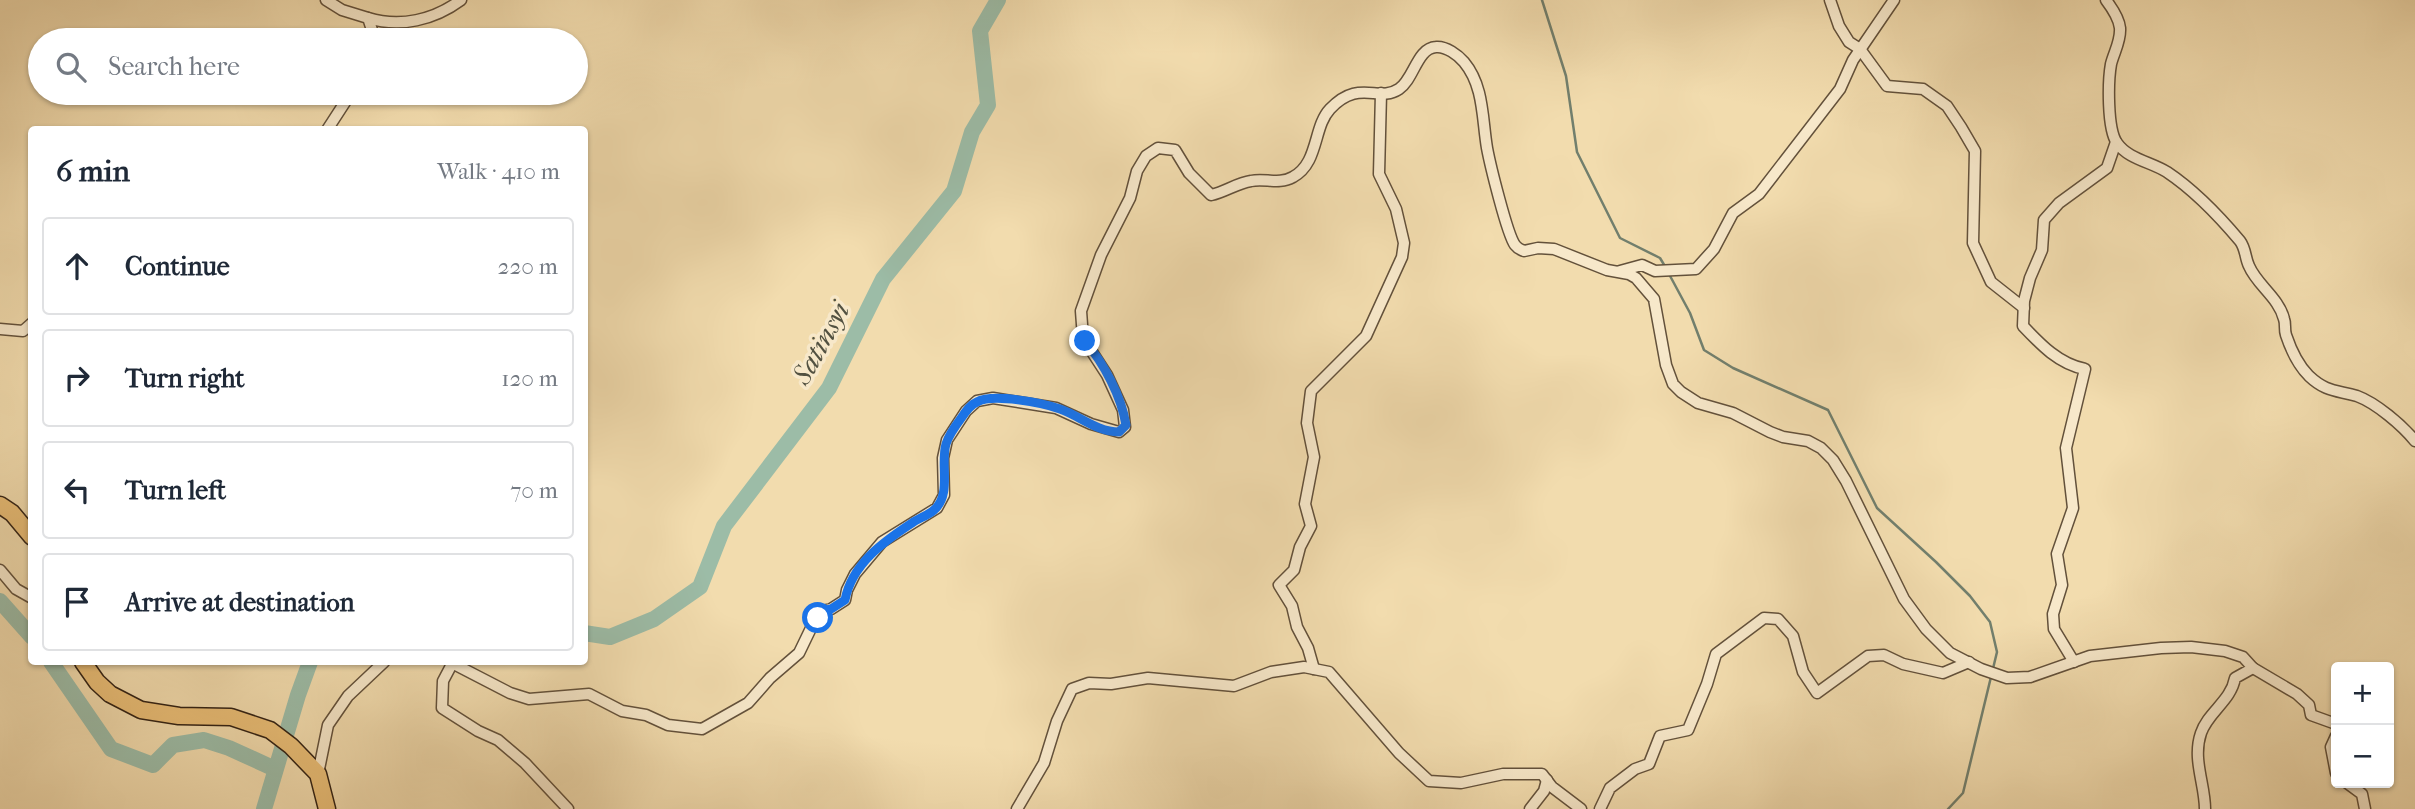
<!DOCTYPE html>
<meta charset="utf-8">
<style>
:root{--surface:#fff;--page:#f2f2f3;--text:#1f2937;--muted:#747a83;--line:#e0e1e3}
body{margin:0;font-family:"IM FELL French Canon",serif;background:var(--page);color:var(--text)}
.controls{position:absolute;right:21px;bottom:21px;display:grid;overflow:hidden;border-radius:7px;box-shadow:0 2px 5px #0004}
.controls button{width:63px;height:63px;display:grid;place-items:center;padding:0;border:0;border-bottom:2px solid var(--line);background:var(--surface);color:var(--text);font:35px sans-serif}
.stop{position:absolute;width:21px;height:21px;margin:-16px;border:5px solid #1a73e8;border-radius:50%;background:#fff}
.stop.end{background:#1a73e8;border-color:#fff;box-shadow:0 2px 7px #0008}
.list{margin:0;padding:0;list-style:none}
h2{display:flex;justify-content:space-between;align-items:center;height:91px;margin:0;padding:0 28px;font-size:30px}
h2 small{font-size:23px;font-weight:400;color:var(--muted)}
.list li{display:grid;grid-template-columns:46px 1fr auto;gap:21px;align-items:center;box-sizing:border-box;height:98px;margin:0 14px 14px;padding:0 14px;border:2px solid var(--line);border-radius:7px}
.list b{display:block;font-size:26px;white-space:nowrap}
.list em{font-size:23px;font-style:normal;color:var(--muted)}
.icon{flex:none;width:38px;height:38px;fill:none;stroke:currentColor;stroke-width:2;stroke-linecap:round;stroke-linejoin:round}
.map{position:relative;flex:none;width:2415px;height:809px;overflow:hidden}
.search{position:absolute;background:var(--surface);box-shadow:0 2px 5px #0004;left:28px;top:28px;width:560px;height:77px;display:flex;align-items:center;gap:18px;box-sizing:border-box;padding:0 24px;border-radius:38px;color:var(--muted);font-size:26px}
.panel{position:absolute;background:var(--surface);box-shadow:0 2px 5px #0004;left:28px;top:126px;width:560px;height:539px;border-radius:7px}
.map>svg:first-child{display:block}
.lines{fill:none;stroke-linecap:round;stroke-linejoin:round}
.stream{stroke:#727f6d;stroke-width:2.5}
.river{stroke:#9cbca7;stroke-width:16}
.street-casing{stroke:#63513b;stroke-width:13}
.primary-casing{stroke:#332315;stroke-width:19}
.street{stroke:#f7e8ca;stroke-width:10}
.primary{stroke:#e9be77;stroke-width:16}
.route{stroke:#1a73e8;stroke-width:9}
.labels{text-anchor:middle;stroke-width:7;stroke-linejoin:round;paint-order:stroke}
.water-label{font-size:28px;font-style:italic;fill:#525141;stroke:#f7e8ca}
</style>
<div class="map">
<svg width="2415" height="809" viewBox="0 0 2415 809">
<rect width="100%" height="100%" fill="#f2dcae"/>
<filter id="stains"><feTurbulence type="fractalNoise" baseFrequency=".00286" numOctaves="4"/><feColorMatrix values="0 0 0 0 .2 0 0 0 0 .09 0 0 0 0 .02 0 0 0 .5 -.17"/></filter>
<radialGradient id="worn" r=".72"><stop offset=".6" stop-color="#630" stop-opacity="0"/><stop offset="1" stop-color="#630" stop-opacity=".3"/></radialGradient>
<g class="lines">
<g class="stream">
<polyline points="1542,0 1566,76 1577,152 1620,238 1660,258 1666,268"/>
<polyline points="1669,274 1690,313 1704,350 1733,368 1828,410 1877,508 1936,562 1970,596 1990,622 1997,652 1963,793 1948,809"/>
</g>
<g class="river">
<polyline points="0,601 32,637"/>
<polyline points="584,633 610,637 654,619 700,587 724,526 829,388 883,279 954,191 972,132 988,105 980,31 998,0"/>
<polyline points="51,662 111,749 153,765 173,745 204,740 229,748 275,769"/>
<polyline points="264,809 298,695 310,662"/>
</g>
<g class="street-casing">
<g id="street">
<polyline points="326,0 342,10 368,18 373,33 371,40"/>
<polyline points="1830,0 1839,26 1849,42 1860,49 1887,86 1923,89 1947,106 1961,127 1975,151 1973,243 1991,282 2024,308"/>
<path d="M2106,0C2112,8 2119,18 2120,28C2121,41 2114,52 2111,64C2108,81 2107,129 2117,143C2128,159 2151,162 2167,172C2194,190 2219,216 2240,241C2246,249 2245,258 2249,266C2257,285 2279,298 2284,319C2286,324 2284,329 2286,335C2291,350 2297,364 2309,376C2326,392 2336,390 2357,396C2376,403 2402,425 2415,441"/>
<path d="M368,18C400,28 434,20 461,0"/>
<polyline points="327,130 351,93"/>
<polyline points="1620,271 1642,265 1655,271 1696,269 1714,249 1733,213 1759,194 1840,89 1853,60 1894,0"/>
<polyline points="0,329 23,331 32,323"/>
<polyline points="0,570 16,589 32,598"/>
<path d="M450,662L510,693L529,699L589,694L622,711L646,715L668,725L702,729L748,703L770,678L799,653L813,624L822,611L831,609L845,600L847,590L855,574L882,542L937,508L944,495L943,458L947,440L966,411L977,401L993,398L1056,408L1091,424L1119,432L1125,427L1123,410L1107,375L1083,338L1081,311L1101,255L1130,198L1137,171L1146,156L1158,148L1175,150L1189,173L1211,195C1225,192 1237,183 1251,181C1265,178 1279,185 1293,177C1319,163 1313,127 1330,109C1359,78 1378,103 1399,89C1414,79 1417,48 1436,47C1446,46 1458,55 1464,62C1484,86 1482,118 1487,148C1490,164 1507,234 1515,245C1518,249 1519,249 1524,251L1538,248L1554,249L1607,270L1629,274L1636,278L1654,299L1666,365L1673,384L1681,392L1698,403L1733,413L1770,432L1783,437L1808,441L1821,448L1833,460L1846,481L1904,599L1926,629L1950,653L1981,669L2007,678L2030,677L2090,656L2161,648L2191,647L2225,651L2243,657L2253,668L2235,678C2231,701 2208,712 2201,733C2192,759 2205,784 2205,809"/>
<path d="M2074,662L2054,629L2053,614L2062,585L2057,554L2073,508L2066,448L2085,369C2059,364 2041,345 2023,326L2024,301L2030,278L2042,250L2044,220L2059,203L2107,168L2116,142"/>
<polyline points="452,664 443,681 442,708 478,731 498,740 525,763 568,809"/>
<polyline points="2253,668 2297,694 2309,705 2311,715 2336,724"/>
<polyline points="1314,669 1308,648 1297,627 1292,606 1279,585 1294,570 1300,547 1311,526 1305,504 1314,457 1307,423 1311,391 1366,336 1402,257 1404,243 1396,209 1379,174 1381,93"/>
<polyline points="2336,736 2331,747 2336,773"/>
<polyline points="318,774 328,725 348,696 384,662"/>
<polyline points="2347,783 2362,794 2365,809"/>
<polyline points="1017,809 1044,763 1057,721 1072,689 1089,683 1111,684 1148,678 1234,686 1271,672 1304,667 1329,672 1399,753 1429,781 1461,783 1503,774 1542,774 1552,787 1581,809"/>
<polyline points="1530,809 1544,791 1547,780"/>
<polyline points="1600,809 1610,788 1635,769 1649,764 1660,736 1688,730 1707,684 1716,654 1764,618 1778,619 1793,636 1803,672 1817,693 1868,656 1884,655 1903,664 1943,673 1969,662"/>
</g>
</g>
<g class="primary-casing">
<g id="primary">
<polyline points="0,505 12,513 32,537"/>
<polyline points="83,662 97,682 110,694 141,710 179,716 231,717 270,730 291,746 318,774 327,809"/>
</g>
</g>
<use href="#street" class="street"/>
<use href="#primary" class="primary"/>
</g>
<g class="lines">
<path class="route" d="M818,618L822,611L831,609L845,600C852,564 883,542 912,523C919,518 927,516 934,510C952,495 940,464 946,444C949,434 956,425 962,417C966,411 970,405 977,402C993,393 1043,403 1060,409C1080,416 1097,432 1119,432L1126,425C1121,395 1104,364 1085,341"/>
</g>
<g class="labels">
<g class="water-label">
<text transform="translate(820 343) rotate(-61)" y="10">Satinsyi</text>
</g>
</g>
<rect width="100%" height="100%" filter="url(#stains)"/>
<rect width="100%" height="100%" fill="url(#worn)"/>
</svg>
<div class="controls">
<button>+</button>
<button>−</button>
</div>
<div class="stop" style="left:818px;top:618px"></div>
<div class="stop end" style="left:1085px;top:341px"></div>
<div class="search"><svg class="icon" aria-label="search" viewBox="0 0 24 24"><circle cx="10" cy="10" r="6"/><path d="M15 15l6 6"/></svg>Search here</div>
<section class="panel">
<h2>6 min<small>Walk · 410 m</small></h2>
<ul class="list">
<li><svg class="icon" aria-label="ahead" viewBox="0 0 24 24"><path d="M12 20V5M6 11l6-6 6 6"/></svg><div><b>Continue</b></div><em>220 m</em></li>
<li><svg class="icon" aria-label="right" viewBox="0 0 24 24"><path d="M7 20v-9h11M14 6l5 5-5 5"/></svg><div><b>Turn right</b></div><em>120 m</em></li>
<li><svg class="icon" aria-label="left" viewBox="0 0 24 24"><path d="M17 20v-9H6M10 6l-5 5 5 5"/></svg><div><b>Turn left</b></div><em>70 m</em></li>
<li><svg class="icon" aria-label="arrive" viewBox="0 0 24 24"><path d="M6 21V4h12l-3 4 3 4H6"/></svg><div><b>Arrive at destination</b></div></li>
</ul>
</section>
</div>
